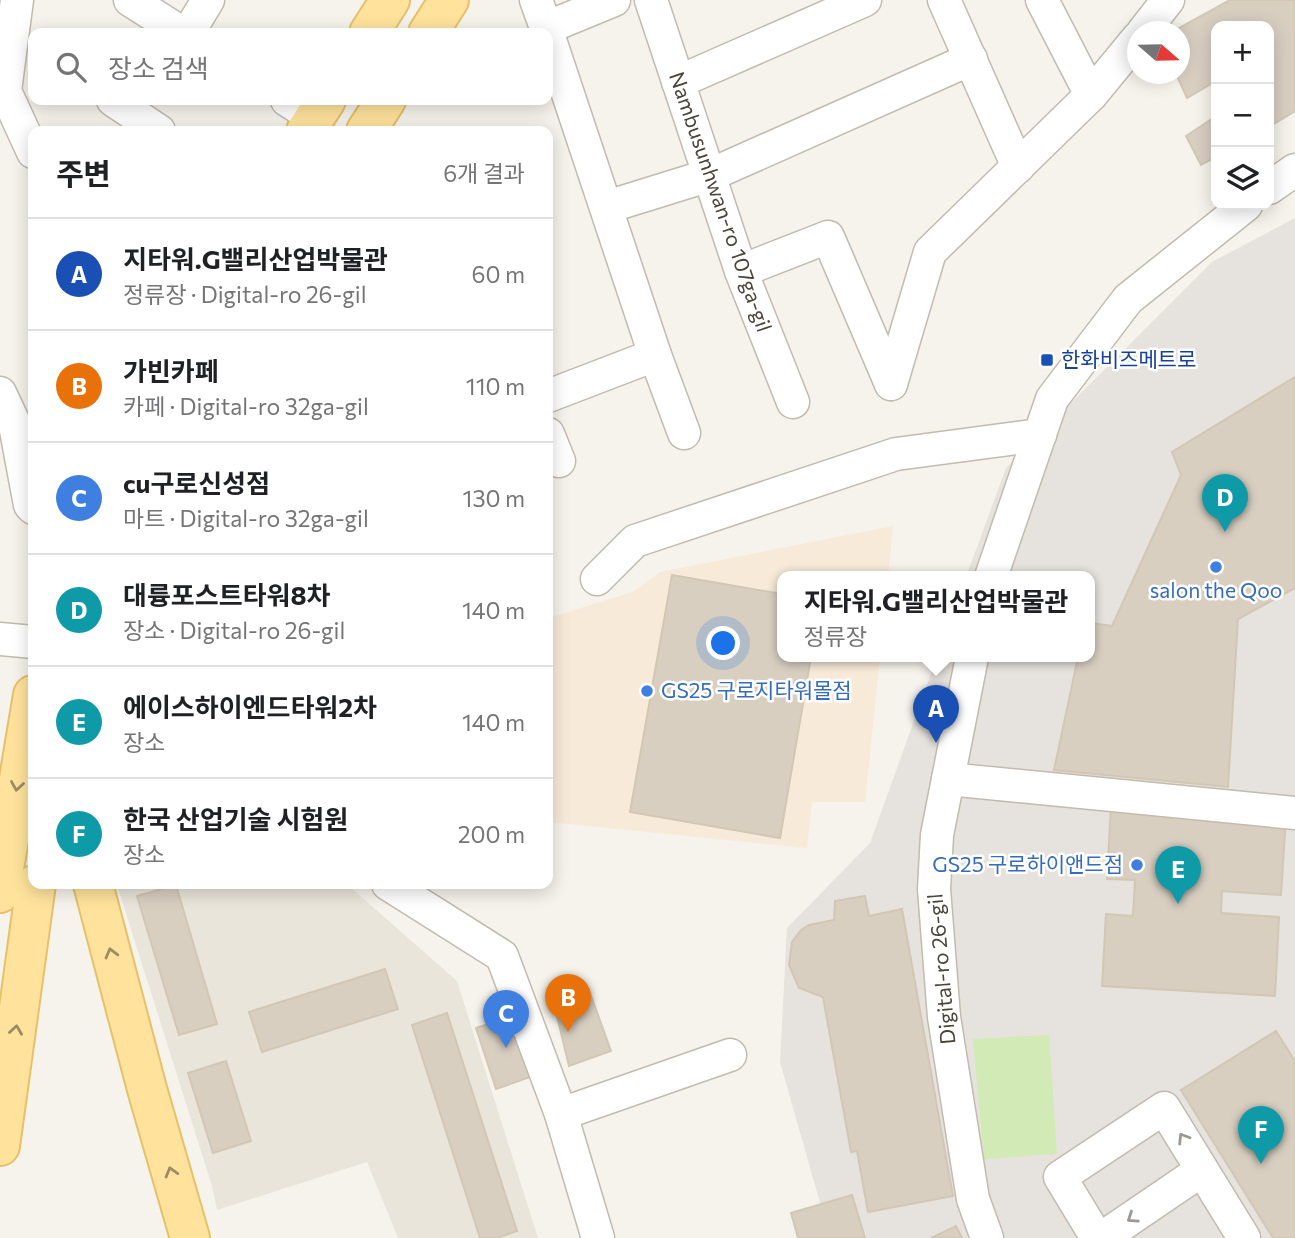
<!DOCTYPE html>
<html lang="ko">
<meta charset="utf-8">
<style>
:root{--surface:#fff;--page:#f6f6f6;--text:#202124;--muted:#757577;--line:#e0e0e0;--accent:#fc3f1d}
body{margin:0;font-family:Commissioner,"Noto Sans KR",sans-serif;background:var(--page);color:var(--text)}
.controls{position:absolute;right:21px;top:21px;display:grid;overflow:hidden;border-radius:14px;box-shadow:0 4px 18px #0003}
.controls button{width:63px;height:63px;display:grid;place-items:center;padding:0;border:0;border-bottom:2px solid var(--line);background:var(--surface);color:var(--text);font:35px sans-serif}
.compass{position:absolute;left:1127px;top:21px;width:63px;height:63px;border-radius:50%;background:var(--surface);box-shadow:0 4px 18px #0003;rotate:110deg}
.you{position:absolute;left:724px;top:644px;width:24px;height:24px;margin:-18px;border:5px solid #fff;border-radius:50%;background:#1a73e8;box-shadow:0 0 0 10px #1a73e833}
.badge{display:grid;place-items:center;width:46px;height:46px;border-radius:50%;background:var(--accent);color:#fff;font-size:23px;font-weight:700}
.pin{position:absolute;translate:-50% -58px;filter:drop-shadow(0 2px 4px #0008)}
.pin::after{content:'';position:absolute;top:37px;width:24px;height:21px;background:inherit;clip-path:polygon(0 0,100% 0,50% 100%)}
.popup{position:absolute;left:777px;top:571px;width:318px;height:91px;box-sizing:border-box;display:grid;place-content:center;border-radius:14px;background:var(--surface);filter:drop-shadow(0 2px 5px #0005);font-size:23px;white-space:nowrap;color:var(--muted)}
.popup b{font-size:26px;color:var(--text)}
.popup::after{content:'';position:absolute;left:50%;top:100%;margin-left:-14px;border:14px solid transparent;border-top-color:var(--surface)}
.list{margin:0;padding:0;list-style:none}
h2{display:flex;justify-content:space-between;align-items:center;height:91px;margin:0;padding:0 28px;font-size:30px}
h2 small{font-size:23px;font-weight:400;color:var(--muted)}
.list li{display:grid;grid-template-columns:46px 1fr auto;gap:21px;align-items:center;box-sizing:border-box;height:112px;padding:0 28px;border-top:2px solid var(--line)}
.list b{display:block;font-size:26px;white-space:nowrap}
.list p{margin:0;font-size:23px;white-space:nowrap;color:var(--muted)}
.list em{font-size:23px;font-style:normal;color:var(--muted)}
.icon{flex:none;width:38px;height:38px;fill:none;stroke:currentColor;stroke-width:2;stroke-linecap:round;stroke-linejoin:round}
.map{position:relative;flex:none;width:1295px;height:1238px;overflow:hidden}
.search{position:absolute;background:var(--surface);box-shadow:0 4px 18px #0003;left:28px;top:28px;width:525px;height:77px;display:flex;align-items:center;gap:18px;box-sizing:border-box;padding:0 24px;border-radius:14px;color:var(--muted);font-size:26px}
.panel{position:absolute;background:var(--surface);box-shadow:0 4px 18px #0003;left:28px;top:126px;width:525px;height:763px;border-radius:14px}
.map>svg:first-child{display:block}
.residential{fill:#eae5da}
.commercial{fill:#f7ead8}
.industrial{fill:#e6e2dd}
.green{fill:#d2eab5}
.building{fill:#d8cfc1;stroke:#d3c7b4;stroke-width:2}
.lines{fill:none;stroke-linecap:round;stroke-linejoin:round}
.minor-casing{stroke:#c2bbae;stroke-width:35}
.major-casing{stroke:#e6c16a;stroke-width:42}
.minor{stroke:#fff;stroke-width:32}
.major{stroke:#ffe39c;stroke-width:38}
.oneway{stroke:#9c8c66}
.oneway2{stroke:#9c9892}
.transit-dot{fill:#1a4fb4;stroke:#fff;stroke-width:2.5}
.shop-dot{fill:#3f7fe0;stroke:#fff;stroke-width:2.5}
.labels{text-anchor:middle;stroke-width:5;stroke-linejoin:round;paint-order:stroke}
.street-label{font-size:21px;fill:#4b4439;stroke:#fff}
.transit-label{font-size:21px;fill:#164399;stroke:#fff;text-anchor:start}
.shop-label{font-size:21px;fill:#366cbe;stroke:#fff}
</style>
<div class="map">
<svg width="1295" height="1238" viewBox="0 0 1295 1238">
<rect width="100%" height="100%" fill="#f6f3ec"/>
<polygon class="residential" points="126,884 341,884 349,886 457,981 538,1238 398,1238 367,1162 217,1210 212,1186 118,888"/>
<polygon class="commercial" points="893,526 888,577 782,577 782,657 880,657 865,802 812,802 807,848 548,822 548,618 633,592 660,572"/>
<polygon class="industrial" points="1295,218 1295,1238 830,1238 780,1062 787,928 870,843 937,657 1090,657 1090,577 966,577 1006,468 1212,262"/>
<polygon class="green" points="1049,1035 1057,1154 984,1159 973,1039"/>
<g class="building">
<polygon points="1230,0 1295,0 1295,111 1269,127 1269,26 1216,26 1216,81 1187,98 1176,74 1180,74 1180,32 1172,32"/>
<polygon points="1216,116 1216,157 1201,165 1186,136"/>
<polygon points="1295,377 1295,588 1238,619 1228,787 1054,770 1078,657 1090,657 1090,623 1112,626 1181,475 1172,452"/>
<polygon points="672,575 782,594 782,657 811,657 780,838 630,812"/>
<polygon points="1111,806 1286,816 1281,895 1222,891 1221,913 1279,917 1275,996 1102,986 1106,914 1133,916 1135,880 1107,879"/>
<polygon points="176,885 217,1024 179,1035 137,896"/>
<polygon points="865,896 869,916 902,909 953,1196 868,1212 857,1151 851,1152 823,997 799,988 789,965 792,942 801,930 809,925 834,920 835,901"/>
<polygon points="385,969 398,1009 262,1052 249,1012"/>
<polygon points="589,990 611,1051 569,1066 555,1008"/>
<polygon points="447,1013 517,1231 497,1238 480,1238 412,1025"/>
<polygon points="517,1015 536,1075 496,1089 476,1028"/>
<polygon points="1276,1031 1295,1061 1295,1238 1273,1238 1181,1090"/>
<polygon points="226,1061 251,1141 213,1153 188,1073"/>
<polygon points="852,1195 865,1238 798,1238 791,1213"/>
<polygon points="956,1226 962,1238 931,1238"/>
</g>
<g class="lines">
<g class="minor-casing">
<g id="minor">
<polyline points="17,0 5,91 33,152"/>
<polyline points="130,0 182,33"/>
<polyline points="536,0 548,33"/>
<polyline points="651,0 741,271 793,402"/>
<polyline points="944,0 1018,167"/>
<polyline points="1042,0 1091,95"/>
<polyline points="546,28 614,0"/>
<polyline points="1143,32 1168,0"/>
<polyline points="188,33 208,0"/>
<polyline points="548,34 655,355 684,433"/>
<polyline points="678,82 865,0"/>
<polyline points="113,100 159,131"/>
<polyline points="287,100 315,118"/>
<polyline points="1269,188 1295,170"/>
<polyline points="607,207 710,175 971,59"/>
<polyline points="741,271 828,237 891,384"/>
<polyline points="891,384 930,252 1091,95 1138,38"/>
<polyline points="0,393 15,425 30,505 33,508"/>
<polyline points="548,396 655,355"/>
<polyline points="548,434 559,461"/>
<polyline points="991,577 1052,399 1128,299 1246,205"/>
<polyline points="597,579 635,541 896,454 1040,435"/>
<polyline points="0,639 33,642"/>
<polyline points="972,657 937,835 934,889 944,1017 973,1199 987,1238"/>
<polyline points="948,779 1295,813"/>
<polyline points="388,884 502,956 561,1114 598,1238"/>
<polyline points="561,1114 730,1055"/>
<polyline points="1097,1238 1060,1177 1164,1108 1244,1238"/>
<polyline points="1102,1238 1202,1170"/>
</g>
</g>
<g class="major-casing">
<g id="major">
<polyline points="369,33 390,0"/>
<polyline points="428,33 449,0"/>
<polyline points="306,131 326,100"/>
<polyline points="366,131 386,100"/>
<polyline points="93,884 147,1089 190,1238"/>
<polyline points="0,893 33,695"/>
<polyline points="0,1146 36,884"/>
</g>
</g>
<use href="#minor" class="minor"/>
<use href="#major" class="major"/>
</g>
<defs><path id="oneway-chevron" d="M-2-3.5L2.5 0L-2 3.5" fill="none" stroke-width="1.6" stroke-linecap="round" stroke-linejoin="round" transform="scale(1.75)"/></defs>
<g class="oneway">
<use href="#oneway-chevron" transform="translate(17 786) rotate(99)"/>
<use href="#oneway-chevron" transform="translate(111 953) rotate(-105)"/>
<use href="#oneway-chevron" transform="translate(16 1030) rotate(-82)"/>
<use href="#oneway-chevron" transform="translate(171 1172) rotate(-106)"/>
</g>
<g class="oneway2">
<use href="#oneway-chevron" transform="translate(1183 1138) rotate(-122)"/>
<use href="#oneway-chevron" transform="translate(1132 1218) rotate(146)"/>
</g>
<rect class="transit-dot" x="1040" y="353" width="14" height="14" rx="3.5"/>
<g class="shop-dot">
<circle cx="1216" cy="567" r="7"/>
<circle cx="647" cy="691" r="7"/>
<circle cx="1137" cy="865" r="7"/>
</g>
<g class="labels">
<g class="street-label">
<text transform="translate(720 202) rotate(71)" y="7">Nambusunhwan-ro 107ga-gil</text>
<text transform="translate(942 969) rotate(-95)" y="7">Digital-ro 26-gil</text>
</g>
<g class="transit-label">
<text x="1061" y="367">한화비즈메트로</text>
</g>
<g class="shop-label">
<text x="1216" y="598">salon the Qoo</text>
<text x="661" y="698" text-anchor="start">GS25 구로지타워몰점</text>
<text x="1123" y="872" text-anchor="end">GS25 구로하이앤드점</text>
</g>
</g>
</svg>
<div class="controls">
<button>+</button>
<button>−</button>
<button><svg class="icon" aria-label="layers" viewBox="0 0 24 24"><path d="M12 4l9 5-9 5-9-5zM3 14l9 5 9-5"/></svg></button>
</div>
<svg class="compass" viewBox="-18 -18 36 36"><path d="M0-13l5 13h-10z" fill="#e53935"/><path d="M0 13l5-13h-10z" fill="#757577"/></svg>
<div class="you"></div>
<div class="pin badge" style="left:936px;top:743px;background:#1a4fb4">A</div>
<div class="popup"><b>지타워.G밸리산업박물관</b>정류장</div>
<div class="pin badge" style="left:568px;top:1032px;background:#e8710a">B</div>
<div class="pin badge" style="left:506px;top:1048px;background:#3f7fe0">C</div>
<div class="pin badge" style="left:1225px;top:532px;background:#0f9aa8">D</div>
<div class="pin badge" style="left:1178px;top:904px;background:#0f9aa8">E</div>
<div class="pin badge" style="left:1261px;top:1164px;background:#0f9aa8">F</div>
<div class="search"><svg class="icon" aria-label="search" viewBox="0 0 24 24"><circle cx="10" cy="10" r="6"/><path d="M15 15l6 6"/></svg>장소 검색</div>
<section class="panel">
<h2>주변<small>6개 결과</small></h2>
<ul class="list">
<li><span class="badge" style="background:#1a4fb4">A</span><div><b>지타워.G밸리산업박물관</b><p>정류장 · Digital-ro 26-gil</p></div><em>60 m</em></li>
<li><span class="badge" style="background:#e8710a">B</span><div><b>가빈카페</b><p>카페 · Digital-ro 32ga-gil</p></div><em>110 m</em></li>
<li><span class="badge" style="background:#3f7fe0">C</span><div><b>cu구로신성점</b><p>마트 · Digital-ro 32ga-gil</p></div><em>130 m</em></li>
<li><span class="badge" style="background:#0f9aa8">D</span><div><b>대륭포스트타워8차</b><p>장소 · Digital-ro 26-gil</p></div><em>140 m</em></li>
<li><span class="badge" style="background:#0f9aa8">E</span><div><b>에이스하이엔드타워2차</b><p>장소</p></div><em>140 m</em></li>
<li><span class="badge" style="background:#0f9aa8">F</span><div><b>한국 산업기술 시험원</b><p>장소</p></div><em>200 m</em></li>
</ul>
</section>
</div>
